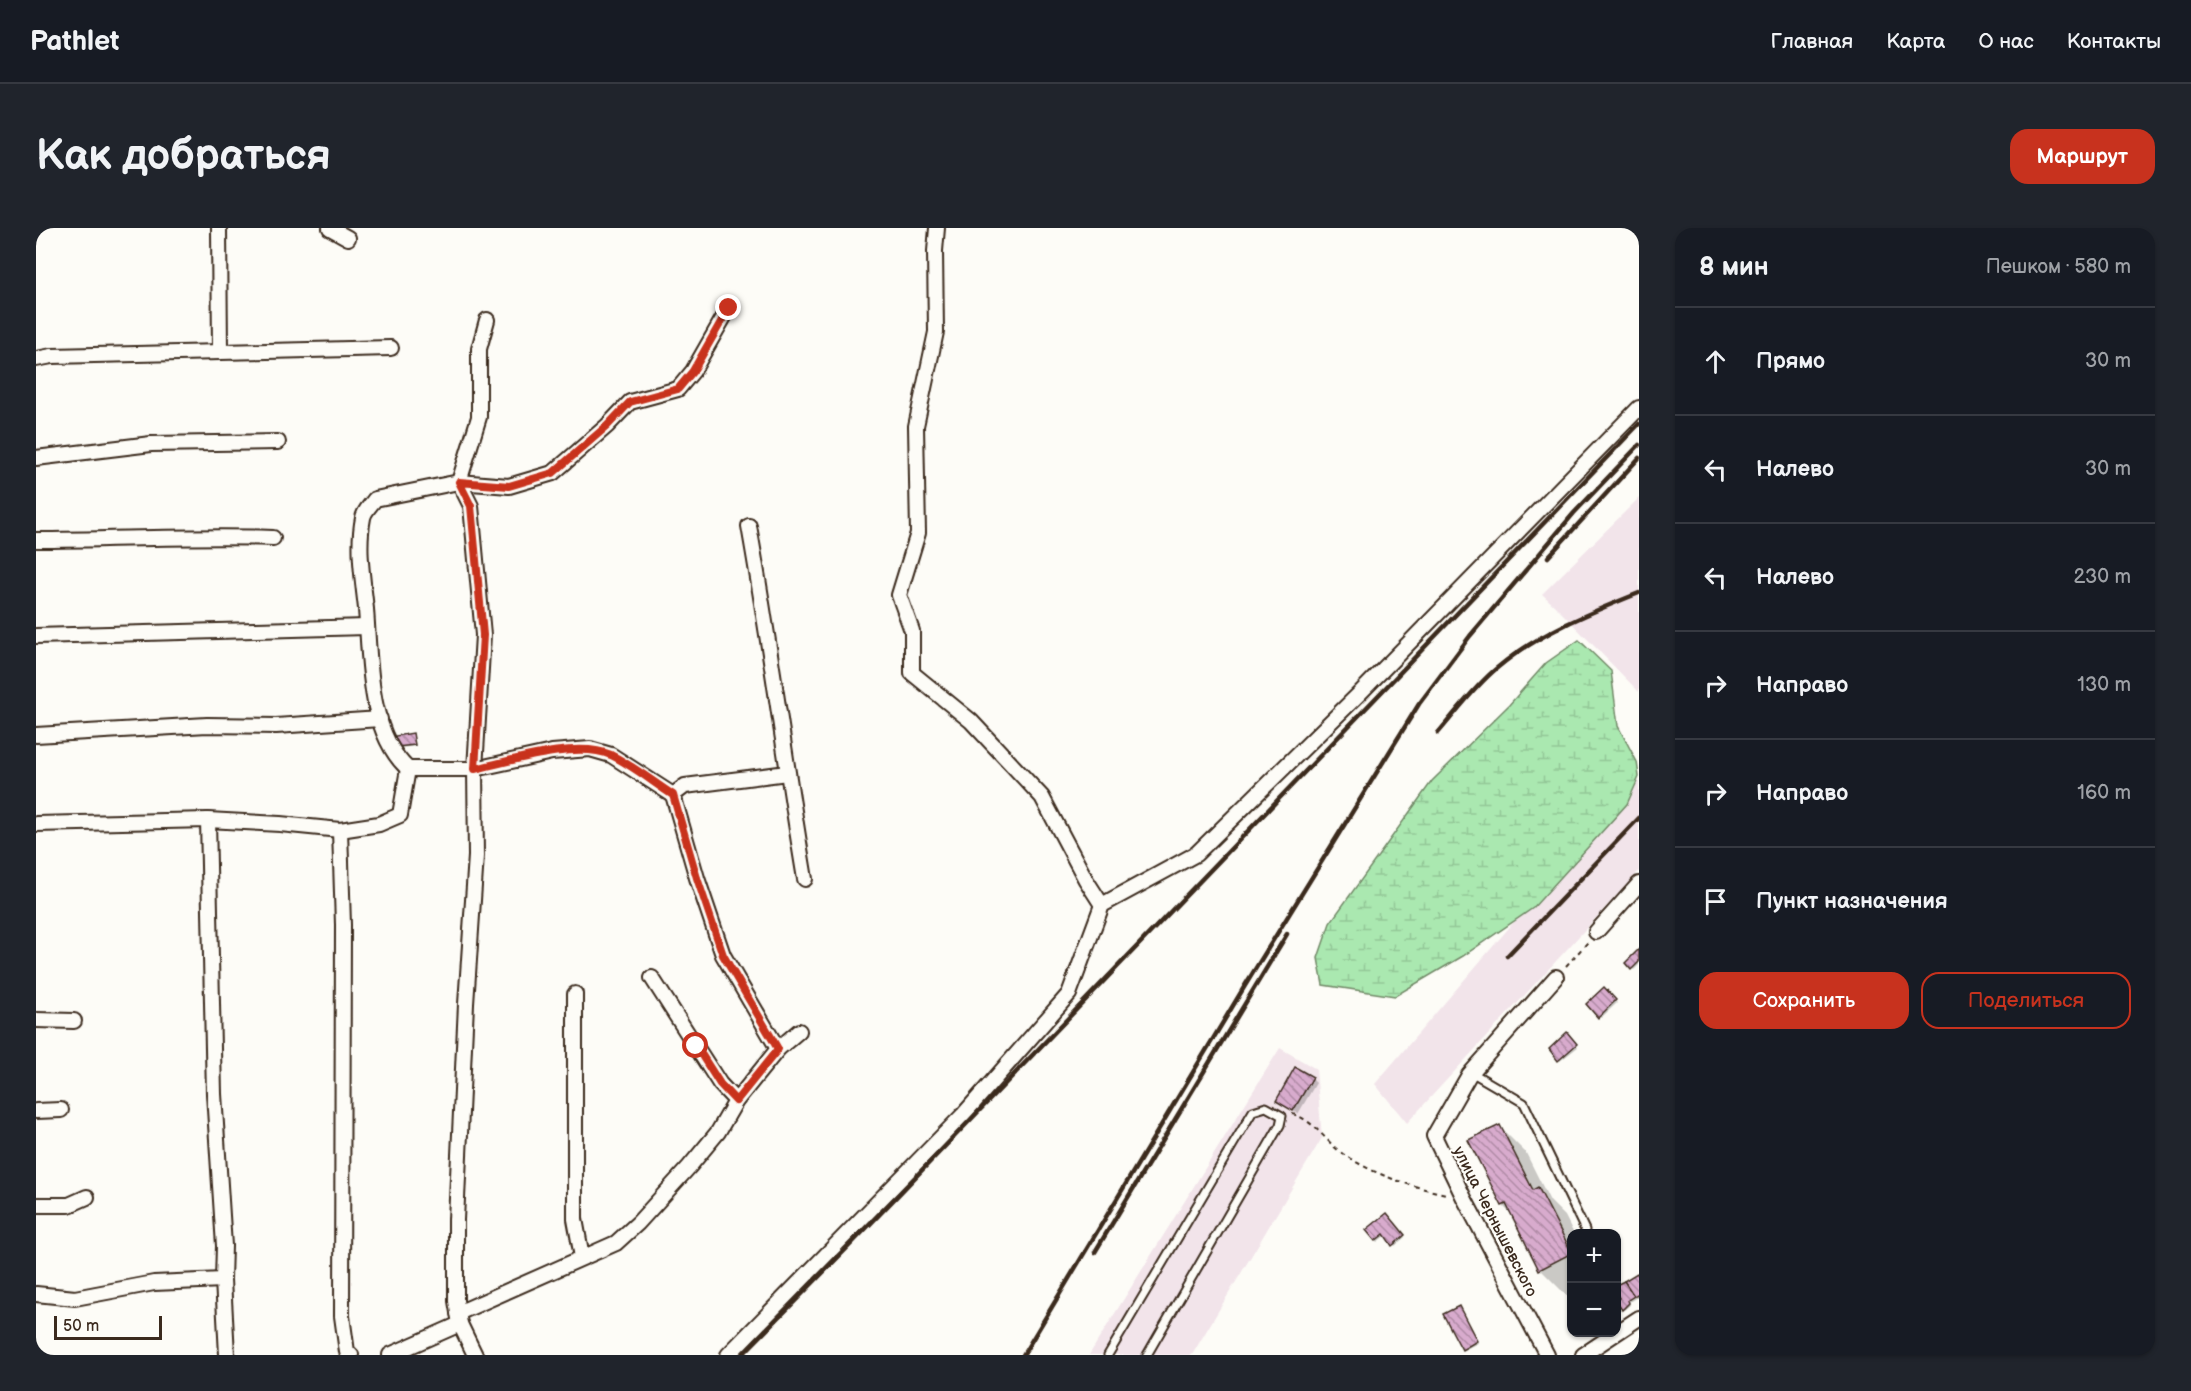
<!DOCTYPE html>
<html lang="ru">
<meta charset="utf-8">
<style>
:root{--surface:#171b24;--page:#20242c;--text:#f1f3f6;--muted:#9ea1a6;--line:#363941;--accent:#c8321e}
body{margin:0;font-family:"Balsamiq Sans",sans-serif;background:var(--page);color:var(--text)}
.controls{position:absolute;right:18px;bottom:18px;display:grid;overflow:hidden;border-radius:12px;box-shadow:0 2px 4px #0004}
.controls button{width:54px;height:54px;display:grid;place-items:center;padding:0;border:0;border-bottom:2px solid var(--line);background:var(--surface);color:var(--text);font:30px sans-serif}
.scale{position:absolute;left:18px;bottom:15px;width:108px;box-sizing:border-box;padding-left:6px;border:3px solid #3b2a1e;border-top:0;font-size:16px;line-height:21px;white-space:nowrap;color:#3b2a1e;-webkit-text-stroke:4px #fdfcf7;paint-order:stroke}
.stop{position:absolute;width:18px;height:18px;margin:-14px;border:4px solid #c8321e;border-radius:50%;background:#fff}
.stop.end{background:#c8321e;border-color:#fff;box-shadow:0 2px 6px #0008}
.list{margin:0;padding:0;list-style:none}
h2{display:flex;justify-content:space-between;align-items:center;height:78px;margin:0;padding:0 24px;font-size:26px}
h2 small{font-size:20px;font-weight:400;color:var(--muted)}
.list li{display:grid;grid-template-columns:39px 1fr auto;gap:18px;align-items:center;box-sizing:border-box;height:108px;padding:0 24px;border-top:2px solid var(--line)}
.list b{display:block;font-size:22px;white-space:nowrap}
.list em{font-size:20px;font-style:normal;color:var(--muted)}
.actions{display:flex;gap:12px;padding:18px 24px}
.actions a{flex:1;padding:14px 0;border:2px solid var(--accent);border-radius:18px;text-align:center;font-size:21px;color:var(--accent)}
.actions .main{background:var(--accent);color:#fff}
.icon{flex:none;width:33px;height:33px;fill:none;stroke:currentColor;stroke-width:2;stroke-linecap:round;stroke-linejoin:round}
.map{position:relative;flex:none;width:1603px;height:1127px;overflow:hidden;border-radius:18px}
header{display:flex;align-items:center;gap:36px;box-sizing:border-box;height:84px;padding:0 30px;background:var(--surface);border-bottom:2px solid var(--line)}
header strong{font-size:28px}
nav{display:flex;gap:33px;margin-inline-start:auto;font-size:21px}
.intro{display:flex;align-items:center;justify-content:space-between;box-sizing:border-box;height:144px;padding:0 36px}
h1{margin:0;font-size:42px}
.button{padding:15px 27px;border-radius:18px;background:var(--accent);color:#fff;font-size:21px;font-weight:700}
main{display:flex;gap:36px;padding:0 36px}
aside{flex:1;background:var(--surface);border-radius:18px;box-shadow:0 2px 4px #0004}
.map>svg:first-child{display:block}
.built{fill:#f2e4ea}
.wetland{fill:url(#wetland-marsh);stroke:#728967;stroke-width:1.5}
.shadow{fill:#0003}
.building{fill:url(#building-back-hatch);stroke:#3b2a1e;stroke-width:1.5}
.lines{fill:none;stroke-linecap:round;stroke-linejoin:round}
.lane-casing{stroke:#3b2a1e;stroke-width:11}
.street-casing{stroke:#3b2a1e;stroke-width:18}
.path{stroke:#3b2a1e;stroke-width:2;stroke-dasharray:4.5 4.5;stroke-linecap:butt}
.lane{stroke:#fdfcf7;stroke-width:7}
.street{stroke:#fdfcf7;stroke-width:14}
.rail{stroke:#3b2a1e;stroke-width:4.5}
.route{stroke:#c8321e;stroke-width:8}
.labels{text-anchor:middle;stroke-width:4.5;stroke-linejoin:round;paint-order:stroke}
.street-label{font-size:16px;fill:#3b2a1e;stroke:#fdfcf7}
</style>
<header>
<strong>Pathlet</strong>
<nav><a>Главная</a><a>Карта</a><a>О нас</a><a>Контакты</a></nav>
</header>
<div class="intro"><h1>Как добраться</h1><a class="button">Маршрут</a></div>
<main>
<div class="map">
<svg width="1603" height="1127" viewBox="0 0 1603 1127">
<defs>
<pattern id="wetland-marsh" width="20" height="14" patternUnits="userSpaceOnUse" patternTransform="scale(1.5)"><rect width="20" height="14" fill="#aae8b0"/><path d="M1 5h8M5 5V1M11 12h8M15 12V8" fill="none" stroke="#93c797"/></pattern>
<pattern id="building-back-hatch" width="6" height="6" patternUnits="userSpaceOnUse" patternTransform="scale(1.5)"><rect width="6" height="6" fill="#d8abcd"/><path d="M-1 5l2 2M0 0l6 6M5-1l2 2" fill="none" stroke="#b08ba6"/></pattern>
</defs>
<rect width="100%" height="100%" fill="#fdfcf7"/>
<filter id="ink" filterUnits="userSpaceOnUse"><feTurbulence type="fractalNoise" baseFrequency=".0167" numOctaves="2"/><feDisplacementMap in="SourceGraphic" scale="12" xChannelSelector="R" yChannelSelector="G"/><feConvolveMatrix kernelMatrix="1 2 1 2 8 2 1 2 1" color-interpolation-filters="sRGB"/></filter>
<g filter="url(#ink)">
<g class="built">
<polygon points="1603,270 1603,464 1521,380 1506,366"/>
<polygon points="1603,548 1603,643 1371,895 1339,856"/>
<polygon points="1244,820 1280,841 1286,910 1156,1127 1053,1127"/>
</g>
<polygon class="wetland" points="1543,412 1575,443 1582,498 1601,534 1603,549 1591,576 1497,680 1427,728 1359,768 1287,757 1282,730 1294,695 1396,553 1473,477 1510,435"/>
<g class="shadow">
<polygon points="377,507 380,518 364,520 362,519"/>
<polygon points="1603,723 1603,737 1598,742 1591,735"/>
<polygon points="1568,761 1581,775 1565,790 1552,776"/>
<polygon points="1531,806 1542,819 1524,833 1515,822"/>
<polygon points="1276,851 1280,855 1262,886 1242,873"/>
<polygon points="1463,898 1490,925 1514,973 1529,988 1538,1006 1536,1006 1536,1066 1531,1068 1505,1042 1479,990 1467,978 1434,913"/>
<polygon points="1351,987 1369,1009 1359,1018 1350,1007 1341,1014 1332,1002"/>
<polygon points="1603,1050 1603,1068 1593,1074 1594,1077 1588,1082 1587,1081"/>
<polygon points="1424,1081 1442,1115 1428,1122 1427,1121"/>
</g>
<g class="building">
<polygon points="377,505 379,517 361,519 359,508"/>
<polygon points="1603,721 1603,734 1595,742 1589,735"/>
<polygon points="1568,759 1580,772 1562,790 1550,776"/>
<polygon points="1531,804 1541,816 1522,833 1513,821"/>
<polygon points="1259,839 1277,849 1257,883 1240,873"/>
<polygon points="1464,897 1497,962 1502,959 1536,1025 1503,1042 1470,976 1466,978 1432,912"/>
<polygon points="1351,985 1369,1007 1356,1018 1348,1006 1339,1013 1330,1002"/>
<polygon points="1601,1045 1603,1049 1603,1069 1601,1066 1598,1068 1588,1053"/>
<polygon points="1588,1053 1598,1068 1592,1072 1593,1075 1586,1082 1580,1073 1583,1070 1580,1065 1580,1057"/>
<polygon points="1423,1078 1441,1113 1426,1122 1407,1086"/>
</g>
<g class="lines">
<g class="lane-casing">
<g id="lane">
<polyline points="1435,844 1488,875 1549,1002"/>
<polyline points="1072,1127 1217,883 1230,879 1246,888 1244,897 1111,1127"/>
</g>
</g>
<g class="street-casing">
<g id="street">
<polyline points="183,0 184,123"/>
<polyline points="294,0 312,10"/>
<polyline points="901,0 899,23 900,104 880,198 882,305 863,367 876,403 876,445 935,493 1006,569 1050,652 1066,677"/>
<path d="M693,80L657,143L642,161L594,174L571,198L517,245L473,258L423,254L339,271C335,277 328,283 327,290C321,320 327,352 330,381C334,433 332,504 372,541H439L516,524L554,521L575,527L637,567L661,650L687,727L742,821"/>
<polyline points="0,131 16,128 355,120"/>
<polyline points="0,230 115,216 242,214"/>
<path d="M713,298C734,415 749,533 769,651"/>
<path d="M0,312C79,312 158,307 237,310"/>
<polyline points="0,408 331,399"/>
<polyline points="0,507 171,497 240,498 344,491"/>
<polyline points="637,567 649,558 751,545"/>
<polyline points="172,592 178,866 188,1018 187,1052 191,1127"/>
<polyline points="0,596 172,592 244,596 304,602 343,596 364,587 372,541"/>
<polyline points="304,602 307,697 306,1088 311,1124 315,1127"/>
<polyline points="1560,704 1603,656"/>
<polyline points="616,750 684,856 700,873"/>
<polyline points="539,766 539,991 546,1029"/>
<polyline points="0,792 38,793"/>
<polyline points="0,883 25,882"/>
<polyline points="0,977 33,977 51,969"/>
<polyline points="0,1066 39,1070 118,1055 187,1052"/>
<polyline points="422,1085 580,1015 602,995 653,939 682,904 700,873 742,821 763,803"/>
<polyline points="354,1127 424,1096"/>
<polyline points="439,1127 424,1096 420,1073 420,992 430,776 440,628 439,541 447,407 435,278 423,254 443,189 443,121 451,92"/>
<polyline points="692,1127 927,887 1033,766 1066,677 1160,626 1322,467 1603,180"/>
<polyline points="1511,1127 1428,970 1398,908 1433,847 1520,749"/>
<polyline points="1547,1127 1603,1090"/>
</g>
</g>
<g class="path">
<polyline points="1530,738 1552,714"/>
<path d="M1256,886C1277,891 1290,914 1307,926C1339,947 1373,958 1410,966"/>
</g>
<use href="#lane" class="lane"/>
<use href="#street" class="street"/>
<g class="rail">
<polyline points="1512,329 1603,230"/>
<path d="M1402,505C1421,483 1439,458 1461,440C1503,405 1553,385 1603,365"/>
<polyline points="1471,728 1603,590"/>
<polyline points="1059,1024 1251,706"/>
<polyline points="706,1127 816,1015 1603,196"/>
<polyline points="987,1127 1210,756 1383,476 1434,408 1538,285 1603,217"/>
</g>
</g>
</g>
<g class="lines" filter="url(#ink)">
<path class="route" d="M660,818L684,856L700,873L742,821L687,727L661,650L637,567C618,555 596,537 575,527C541,512 475,533 439,541L447,407L435,278L423,254L473,258L517,245L571,198L594,174L642,161L657,143L693,80"/>
</g>
<g class="labels">
<g class="street-label">
<text transform="translate(1460 993) rotate(63)" y="6">улица Чернышевского</text>
</g>
</g>
</svg>
<div class="controls">
<button>+</button>
<button>−</button>
</div>
<div class="scale">50 m</div>
<div class="stop" style="left:660px;top:818px"></div>
<div class="stop end" style="left:693px;top:80px"></div>
</div>
<aside>
<h2>8 мин<small>Пешком · 580 m</small></h2>
<ul class="list">
<li><svg class="icon" aria-label="ahead" viewBox="0 0 24 24"><path d="M12 20V5M6 11l6-6 6 6"/></svg><div><b>Прямо</b></div><em>30 m</em></li>
<li><svg class="icon" aria-label="left" viewBox="0 0 24 24"><path d="M17 20v-9H6M10 6l-5 5 5 5"/></svg><div><b>Налево</b></div><em>30 m</em></li>
<li><svg class="icon" aria-label="left" viewBox="0 0 24 24"><path d="M17 20v-9H6M10 6l-5 5 5 5"/></svg><div><b>Налево</b></div><em>230 m</em></li>
<li><svg class="icon" aria-label="right" viewBox="0 0 24 24"><path d="M7 20v-9h11M14 6l5 5-5 5"/></svg><div><b>Направо</b></div><em>130 m</em></li>
<li><svg class="icon" aria-label="right" viewBox="0 0 24 24"><path d="M7 20v-9h11M14 6l5 5-5 5"/></svg><div><b>Направо</b></div><em>160 m</em></li>
<li><svg class="icon" aria-label="arrive" viewBox="0 0 24 24"><path d="M6 21V4h12l-3 4 3 4H6"/></svg><div><b>Пункт назначения</b></div></li>
</ul>
<div class="actions"><a class="main">Сохранить</a><a>Поделиться</a></div>
</aside>
</main>
